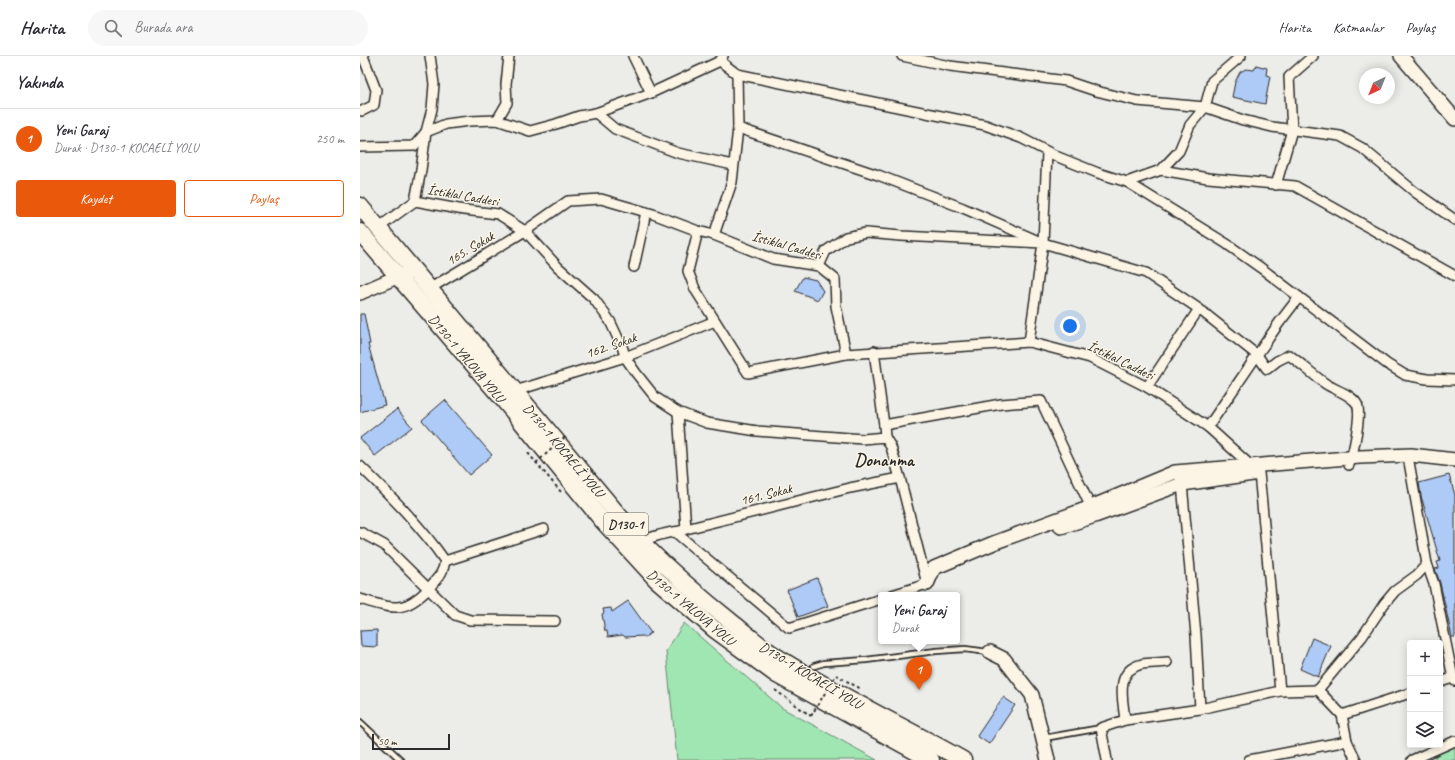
<!DOCTYPE html>
<html lang="tr">
<meta charset="utf-8">
<style>
:root{--surface:#fff;--page:#f7f7f7;--text:#2b2b33;--muted:#7c7c81;--line:#e1e1e2;--accent:#ea580c}
body{margin:0;font-family:Caveat,sans-serif;background:var(--page);color:var(--text)}
.controls{position:absolute;right:12px;bottom:12px;display:grid;overflow:hidden;border-radius:4px;box-shadow:0 2px 10px #0003}
.controls button{width:36px;height:36px;display:grid;place-items:center;padding:0;border:0;border-bottom:1px solid var(--line);background:var(--surface);color:var(--text);font:20px sans-serif}
.compass{position:absolute;left:999px;top:12px;width:36px;height:36px;border-radius:50%;background:var(--surface);box-shadow:0 2px 10px #0003;rotate:223deg}
.scale{position:absolute;left:12px;bottom:10px;width:78px;box-sizing:border-box;padding-left:4px;border:2px solid #2b2b2b;border-top:0;font-size:11px;line-height:14px;white-space:nowrap;color:#2b2b2b;-webkit-text-stroke:3px #fcf5e5;paint-order:stroke}
.you{position:absolute;left:710px;top:270px;width:14px;height:14px;margin:-10px;border:3px solid #fff;border-radius:50%;background:#1a73e8;box-shadow:0 0 0 6px #1a73e833}
.badge{display:grid;place-items:center;width:26px;height:26px;border-radius:50%;background:var(--accent);color:#fff;font-size:13px;font-weight:700}
.pin{position:absolute;translate:-50% -33px;filter:drop-shadow(0 1px 2px #0008)}
.pin::after{content:'';position:absolute;top:21px;width:14px;height:12px;background:inherit;clip-path:polygon(0 0,100% 0,50% 100%)}
.popup{position:absolute;left:518px;top:536px;width:82px;height:52px;box-sizing:border-box;display:grid;place-content:center;border-radius:4px;background:var(--surface);filter:drop-shadow(0 1px 3px #0005);font-size:13px;white-space:nowrap;color:var(--muted)}
.popup b{font-size:15px;color:var(--text)}
.popup::after{content:'';position:absolute;left:50%;top:100%;margin-left:-8px;border:8px solid transparent;border-top-color:var(--surface)}
.list{margin:0;padding:0;list-style:none}
h2{display:flex;justify-content:space-between;align-items:center;height:52px;margin:0;padding:0 16px;font-size:17px}
h2 small{font-size:13px;font-weight:400;color:var(--muted)}
.list li{display:grid;grid-template-columns:26px 1fr auto;gap:12px;align-items:center;box-sizing:border-box;height:60px;padding:0 16px;border-top:1px solid var(--line)}
.list b{display:block;font-size:15px;white-space:nowrap}
.list p{margin:0;font-size:13px;white-space:nowrap;color:var(--muted)}
.list em{font-size:13px;font-style:normal;color:var(--muted)}
.actions{display:flex;gap:8px;padding:12px 16px}
.actions a{flex:1;padding:9px 0;border:1px solid var(--accent);border-radius:4px;text-align:center;font-size:14px;color:var(--accent)}
.actions .main{background:var(--accent);color:#fff}
.icon{flex:none;width:22px;height:22px;fill:none;stroke:currentColor;stroke-width:2;stroke-linecap:round;stroke-linejoin:round}
.map{position:relative;flex:none;width:1095px;height:704px;overflow:hidden}
header{display:flex;align-items:center;gap:24px;box-sizing:border-box;height:56px;padding:0 20px;background:var(--surface);border-bottom:1px solid var(--line)}
header strong{font-size:19px}
nav{display:flex;gap:22px;margin-inline-start:auto;font-size:14px}
.search{width:280px;height:36px;background:var(--page);display:flex;align-items:center;gap:10px;box-sizing:border-box;padding:0 14px;border-radius:22px;color:var(--muted);font-size:15px}
main{display:flex}
aside{flex:1;background:var(--surface)}
.map>svg:first-child{display:block}
.green{fill:#a0e6b2;stroke:#66886e}
.building{fill:#aecaf6;stroke:#2b2b2b}
.lines{fill:none;stroke-linecap:round;stroke-linejoin:round}
.lane-casing{stroke:#2b2b2b;stroke-width:8}
.street-casing{stroke:#2b2b2b;stroke-width:12}
.secondary-casing{stroke:#2b2b2b;stroke-width:16}
.highway-casing{stroke:#2b2b2b;stroke-width:19}
.path{stroke:#2b2b2b;stroke-width:2;stroke-dasharray:3 3;stroke-linecap:butt}
.lane{stroke:#fcf5e5;stroke-width:4.5}
.street{stroke:#fcf5e5;stroke-width:9}
.secondary{stroke:#fcf5e5;stroke-width:13}
.highway{stroke:#fcf5e5;stroke-width:16}
.path-bridge{stroke:#2b2b2b;stroke-width:2;stroke-dasharray:3 3;stroke-linecap:butt}
.labels{text-anchor:middle;stroke-width:3;stroke-linejoin:round;paint-order:stroke}
.shield{fill:#fcf5e5;stroke:#6a6863;stroke-width:1}
.shield-label{font-size:13px;font-weight:bold;fill:#2b2b2b}
.street-label{font-size:14px;fill:#2b2b2b;stroke:#fcf5e5}
.district-label{font-size:18px;font-weight:bold;fill:#2b2b2b;stroke:#fcf5e5}
</style>
<header>
<strong>Harita</strong>
<div class="search"><svg class="icon" aria-label="search" viewBox="0 0 24 24"><circle cx="10" cy="10" r="6"/><path d="M15 15l6 6"/></svg>Burada ara</div>
<nav><a>Harita</a><a>Katmanlar</a><a>Paylaş</a></nav>
</header>
<main>
<aside>
<h2>Yakında<small></small></h2>
<ul class="list">
<li><span class="badge">1</span><div><b>Yeni Garaj</b><p>Durak · D130-1 KOCAELİ YOLU</p></div><em>250 m</em></li>
</ul>
<div class="actions"><a class="main">Kaydet</a><a>Paylaş</a></div>
</aside>
<div class="map">
<svg width="1095" height="704" viewBox="0 0 1095 704">
<rect width="100%" height="100%" fill="#ecece8"/>
<filter id="ink" filterUnits="userSpaceOnUse"><feTurbulence type="fractalNoise" baseFrequency=".025" numOctaves="2"/><feDisplacementMap in="SourceGraphic" scale="8" xChannelSelector="R" yChannelSelector="G"/><feConvolveMatrix kernelMatrix="1 2 1 2 8 2 1 2 1" color-interpolation-filters="sRGB"/></filter>
<g filter="url(#ink)">
<g class="green">
<polygon points="324,567 422,652 517,704 317,704 306,595"/>
<polygon points="1095,688 1095,704 1076,704 1074,697"/>
</g>
<g class="building">
<polygon points="896,9 907,12 906,19 910,20 905,48 872,41 875,26 880,16 886,13 894,14"/>
<polygon points="443,221 456,224 463,235 458,244 435,235"/>
<polygon points="0,258 4,258 10,288 8,288 25,349 0,356"/>
<polygon points="85,344 132,399 109,419 62,364"/>
<polygon points="37,353 52,371 15,400 0,382"/>
<polygon points="1089,419 1095,439 1095,581 1092,581 1080,527 1075,513 1079,512 1077,506 1080,505 1061,440 1059,427"/>
<polygon points="457,522 468,550 438,561 427,534"/>
<polygon points="268,545 291,577 285,581 283,580 265,581 263,579 248,581 247,575 245,575 242,558 244,557 243,553 251,552 252,556"/>
<polygon points="17,574 17,591 1,590 0,575"/>
<polygon points="952,582 971,590 958,621 940,613"/>
<polygon points="643,641 655,649 629,688 617,680"/>
</g>
<g class="lines">
<g class="lane-casing">
<g id="lane">
<polyline points="454,610 464,607 506,604 576,595 605,593 628,596"/>
<polyline points="0,666 41,704"/>
<polyline points="684,682 741,672"/>
</g>
</g>
<g class="street-casing">
<g id="street">
<polyline points="273,0 291,37"/>
<polyline points="542,0 590,10 706,25 736,35 777,45 845,51 883,64 912,71 980,80 1002,92 1055,136 1095,164"/>
<polyline points="360,5 377,18 625,69 661,82 698,101 738,117 767,126 867,188 901,212 1027,308 1045,319 1067,323 1095,324"/>
<polyline points="2,55 14,49 16,34 3,0"/>
<polyline points="236,57 255,73 318,97 373,109"/>
<polyline points="137,64 147,47 146,28 149,0"/>
<path d="M378,72L518,119L603,152L683,187L786,217L839,253L897,299L907,313L917,305L929,299C942,308 953,319 966,328C975,334 991,338 997,348C1002,358 993,398 989,409"/>
<polyline points="0,91 54,90 66,76 86,68 109,65 137,64 170,75 196,68 219,60 236,57 291,37 360,5 363,0"/>
<polyline points="801,114 848,122 935,130 1095,220"/>
<polyline points="767,126 801,114 819,95 830,69 845,51 852,25 881,0"/>
<polyline points="916,129 932,74 929,21 953,0"/>
<polyline points="55,145 61,114 66,76 72,53 74,28 70,0"/>
<polyline points="18,172 55,145 104,154 138,158 165,175 198,211 234,243 250,265 263,293 265,301 276,317 295,341 318,356 347,367 397,375 503,383 525,381 531,391 540,422 567,528 532,539"/>
<polyline points="338,175 328,215 335,233 388,317 486,298"/>
<polyline points="354,179 372,126 378,72 377,18"/>
<polyline points="683,187 687,96"/>
<polyline points="459,210 466,195 486,181 506,177 541,180 683,187 669,286"/>
<polyline points="274,211 286,156"/>
<polyline points="69,233 165,175 208,145 241,143 293,158 338,175 354,179 413,203 459,210 475,223 476,250 486,298 669,286 730,302 787,331 848,371 899,417 920,635"/>
<polyline points="514,295 524,369"/>
<polyline points="787,331 839,253"/>
<polyline points="155,335 265,301 355,265"/>
<polyline points="318,356 326,473"/>
<polyline points="848,371 919,267 939,241"/>
<polyline points="525,381 524,369 641,348 681,345 733,456"/>
<polyline points="1048,399 1049,406 1067,508 1074,528 1093,622 1095,625"/>
<path d="M0,410C30,439 61,470 85,505C83,518 78,521 70,531C45,558 33,553 0,543"/>
<polyline points="820,424 822,428 836,579 840,653"/>
<polyline points="0,476 24,489 95,559 110,564 195,565"/>
<polyline points="315,476 429,572 521,543"/>
<path d="M281,486C287,482 306,477 314,476C319,475 322,475 326,473L490,432L540,422"/>
<polyline points="85,505 184,473"/>
<polyline points="1080,626 1093,622"/>
<polyline points="958,634 1002,581 1024,548 1035,535 1057,519 1067,508"/>
<polyline points="982,659 987,685 996,704"/>
<path d="M765,664C763,643 754,615 782,608C790,607 799,607 807,606"/>
<polyline points="747,704 741,672 765,664 840,653 920,635 958,634 982,659 1050,637"/>
<polyline points="889,704 987,685"/>
<polyline points="1052,704 1095,685"/>
</g>
</g>
<g class="secondary-casing">
<g id="secondary">
<polyline points="1041,0 1095,63"/>
<polyline points="0,237 46,217"/>
<polyline points="701,471 735,460 822,428 893,418"/>
<polyline points="567,528 574,512 636,486 731,451 815,416 1000,401 1051,399 1095,404"/>
<polyline points="630,596 644,603 672,639 688,704"/>
</g>
</g>
<g class="highway-casing">
<g id="highway">
<path d="M0,150L281,486C310,515 341,542 374,568C388,579 402,592 417,601C477,639 541,669 603,704"/>
<polyline points="0,176 142,342 242,464 297,524 354,573 417,619 571,704"/>
</g>
</g>
<g class="path">
<polyline points="168,397 201,436"/>
<polyline points="476,619 501,633"/>
<polyline points="415,634 451,660"/>
</g>
<use href="#lane" class="lane"/>
<use href="#street" class="street"/>
<use href="#secondary" class="secondary"/>
<use href="#highway" class="highway"/>
<g class="path-bridge">
<polyline points="176,407 205,381"/>
<polyline points="451,660 476,619"/>
</g>
</g>
</g>
<g class="labels">
<rect class="shield" x="244" y="457" width="44" height="22" rx="3"/>
<g class="shield-label">
<text x="266" y="473">D130-1</text>
</g>
<g class="street-label">
<text transform="translate(103 139) rotate(10)" y="5">İstiklal Caddesi</text>
<text transform="translate(427 189) rotate(16)" y="5">İstiklal Caddesi</text>
<text transform="translate(110 192) rotate(-31)" y="5">165. Sokak</text>
<text transform="translate(251 289) rotate(-19)" y="5">162. Sokak</text>
<text transform="translate(107 302) rotate(50)" y="5">D130-1 YALOVA YOLU</text>
<text transform="translate(761 304) rotate(26)" y="5">İstiklal Caddesi</text>
<text transform="translate(204 394) rotate(50)" y="5">D130-1 KOCAELİ YOLU</text>
<text transform="translate(406 438) rotate(-14)" y="5">161. Sokak</text>
<text transform="translate(331 551) rotate(40)" y="5">D130-1 YALOVA YOLU</text>
<text transform="translate(451 619) rotate(31)" y="5">D130-1 KOCAELİ YOLU</text>
</g>
<g class="district-label">
<text x="524" y="410">Donanma</text>
</g>
</g>
</svg>
<div class="controls">
<button>+</button>
<button>−</button>
<button><svg class="icon" aria-label="layers" viewBox="0 0 24 24"><path d="M12 4l9 5-9 5-9-5zM3 14l9 5 9-5"/></svg></button>
</div>
<svg class="compass" viewBox="-18 -18 36 36"><path d="M0-13l5 13h-10z" fill="#e53935"/><path d="M0 13l5-13h-10z" fill="#7c7c81"/></svg>
<div class="scale">50 m</div>
<div class="you"></div>
<div class="pin badge" style="left:559px;top:634px">1</div>
<div class="popup"><b>Yeni Garaj</b>Durak</div>
</div>
</main>
